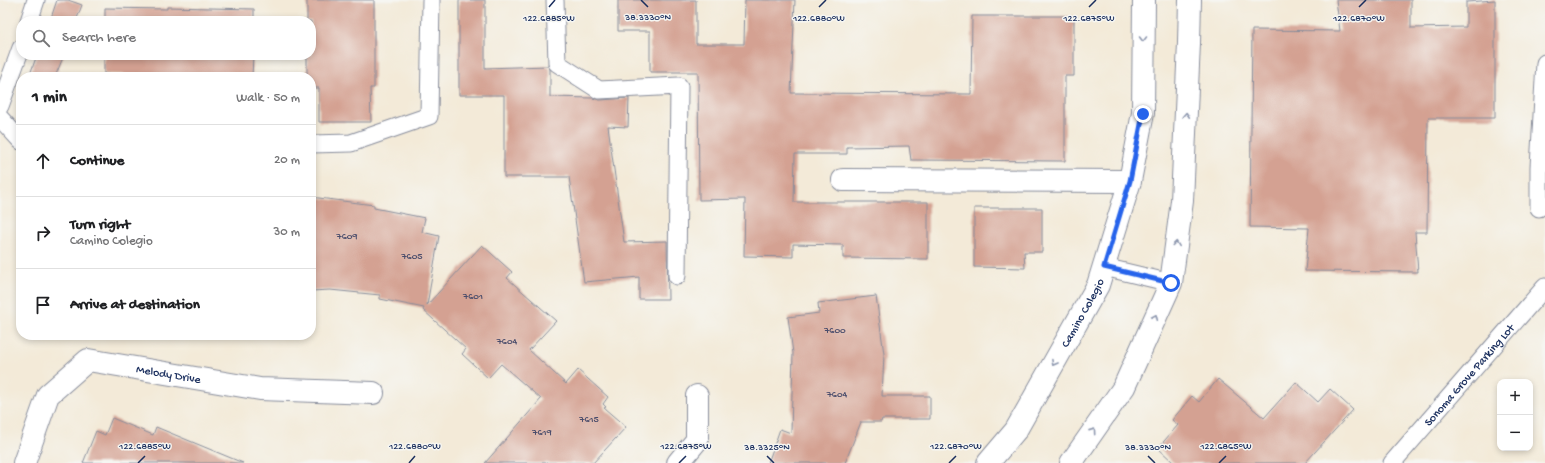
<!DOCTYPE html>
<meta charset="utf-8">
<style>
:root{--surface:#fff;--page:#f2f2f2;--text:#202124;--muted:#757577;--line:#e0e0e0}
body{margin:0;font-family:"Gochi Hand",sans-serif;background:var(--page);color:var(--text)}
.controls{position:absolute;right:12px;bottom:12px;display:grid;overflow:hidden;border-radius:8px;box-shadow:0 2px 6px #0003}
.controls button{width:36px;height:36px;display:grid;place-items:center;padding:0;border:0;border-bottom:1px solid var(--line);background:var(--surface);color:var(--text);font:20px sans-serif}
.stop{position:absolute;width:12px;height:12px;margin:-9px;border:3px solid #2563eb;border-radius:50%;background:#fff}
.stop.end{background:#2563eb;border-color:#fff;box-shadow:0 1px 4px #0008}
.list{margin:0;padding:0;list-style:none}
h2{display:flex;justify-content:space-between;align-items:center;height:52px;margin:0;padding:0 16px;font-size:17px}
h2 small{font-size:13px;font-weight:400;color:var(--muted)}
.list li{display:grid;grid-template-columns:26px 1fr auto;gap:12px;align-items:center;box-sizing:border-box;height:72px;padding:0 16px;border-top:1px solid var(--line)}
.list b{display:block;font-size:15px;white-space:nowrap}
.list p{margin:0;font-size:13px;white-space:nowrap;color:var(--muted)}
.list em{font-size:13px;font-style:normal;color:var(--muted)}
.icon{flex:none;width:22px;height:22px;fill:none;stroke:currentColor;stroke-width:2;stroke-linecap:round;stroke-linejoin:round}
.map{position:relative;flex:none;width:1545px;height:463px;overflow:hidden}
.search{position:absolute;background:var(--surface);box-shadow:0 2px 6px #0003;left:16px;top:16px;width:300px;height:44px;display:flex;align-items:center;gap:10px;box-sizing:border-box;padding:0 14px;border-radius:16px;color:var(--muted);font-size:15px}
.panel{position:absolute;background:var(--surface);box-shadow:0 2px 6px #0003;left:16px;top:72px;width:300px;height:268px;border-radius:16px}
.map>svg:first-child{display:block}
.building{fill:#d4a192}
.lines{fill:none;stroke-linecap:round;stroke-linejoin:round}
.lane-casing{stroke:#878c9b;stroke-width:19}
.street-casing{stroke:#878c9b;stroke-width:24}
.secondary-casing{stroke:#878c9b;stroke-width:24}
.lane{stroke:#fff;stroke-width:17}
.street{stroke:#fff;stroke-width:22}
.secondary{stroke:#fff;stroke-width:22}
.oneway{stroke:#8d97ae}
.route{stroke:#2563eb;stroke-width:5}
.ticks{fill:none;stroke:#1b2f5e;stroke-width:1.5}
.labels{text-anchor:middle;stroke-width:3;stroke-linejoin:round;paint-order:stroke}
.number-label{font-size:10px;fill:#494c6b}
.street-label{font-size:12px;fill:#1b2f5e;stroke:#f6f6f2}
.ticks-label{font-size:10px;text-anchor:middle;fill:#1b2f5e;stroke:#f6f6f2;stroke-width:3;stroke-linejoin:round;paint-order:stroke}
</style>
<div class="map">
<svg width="1545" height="463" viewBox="0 0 1545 463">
<rect width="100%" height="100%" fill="#f6f6f2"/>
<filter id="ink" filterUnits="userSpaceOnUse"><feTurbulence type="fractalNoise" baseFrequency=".025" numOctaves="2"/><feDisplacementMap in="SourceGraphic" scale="8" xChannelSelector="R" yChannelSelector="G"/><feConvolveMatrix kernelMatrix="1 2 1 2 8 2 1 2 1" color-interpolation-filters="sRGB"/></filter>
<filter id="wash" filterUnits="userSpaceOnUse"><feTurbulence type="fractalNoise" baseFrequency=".012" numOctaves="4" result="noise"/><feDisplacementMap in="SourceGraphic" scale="16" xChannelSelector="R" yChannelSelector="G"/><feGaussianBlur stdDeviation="0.9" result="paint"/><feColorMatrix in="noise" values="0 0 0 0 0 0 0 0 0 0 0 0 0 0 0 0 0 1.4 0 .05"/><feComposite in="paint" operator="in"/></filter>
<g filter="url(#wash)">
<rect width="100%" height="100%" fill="#f3ead8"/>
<g id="blocks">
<g class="building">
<polygon points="57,0 68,0 82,5 76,21 50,21"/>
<polygon points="307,0 374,0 374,88 370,88 371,122 319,122 319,88 311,88 311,77 307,77 307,55 311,55 311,21 307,21"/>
<polygon points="459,0 485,0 485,68 548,66 550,69 550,97 592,98 600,100 629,98 628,127 608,126 624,242 667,241 668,299 639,299 639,277 584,282 569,177 504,177 504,95 459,95"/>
<polygon points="618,0 696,0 696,44 744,44 745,0 795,0 791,93 971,94 972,16 1074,16 1074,76 1065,76 1065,161 911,160 909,146 847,147 847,154 795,154 794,202 928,202 928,259 843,258 843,245 793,244 793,257 744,256 745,199 699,200 698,72 650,72 650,31 618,31"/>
<polygon points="1336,0 1411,0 1411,28 1466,27 1466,2 1495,0 1495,118 1428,118 1427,232 1415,232 1418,272 1305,271 1309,228 1250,227 1252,30 1340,31"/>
<polygon points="167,7 254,9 254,21 105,21 105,8 167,9"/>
<polygon points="37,55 64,55 55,77 29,77"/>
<polygon points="104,55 253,55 252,77 104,74"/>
<polygon points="311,197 374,205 374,208 425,218 422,232 439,236 427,305 482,245 512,272 507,278 556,321 529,350 566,384 578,370 608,397 603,404 606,407 604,408 626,427 593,463 485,463 541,399 501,364 488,378 462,354 466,349 423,310 424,308 380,299 380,295 330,290 311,291"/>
<polygon points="974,208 1042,208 1042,252 1024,252 1025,268 974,267"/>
<polygon points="876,296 884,354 882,396 930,396 930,419 882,419 881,422 861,422 845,463 768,463 780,429 791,433 793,353 788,317 819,313 818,303"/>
<polygon points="1218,379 1264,418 1296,382 1318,402 1330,389 1353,410 1305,463 1174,463 1158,448 1178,425 1172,420 1192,396 1199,402"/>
<polygon points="112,418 153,435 156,427 243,463 83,463 96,431 105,435"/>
</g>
</g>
</g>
<g filter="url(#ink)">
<use href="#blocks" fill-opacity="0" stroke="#878c9b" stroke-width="1"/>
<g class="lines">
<g class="lane-casing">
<g id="lane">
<polyline points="555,0 557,63 599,90 679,86 677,276"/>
<polyline points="29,21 36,0"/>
<polyline points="0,106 21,48"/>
<polyline points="0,118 21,141"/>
<polyline points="311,144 351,143 429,116 431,0"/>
<polyline points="1539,208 1539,167 1545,63"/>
<polyline points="1104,267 1171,283"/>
<path id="s1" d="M1392,463L1545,287"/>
</g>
</g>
<g class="street-casing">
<g id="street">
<polyline points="843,180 1130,181"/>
<path id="s2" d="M24,463L48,395L88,360L260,389L373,393"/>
<polyline points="678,463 697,440 697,396"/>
</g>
</g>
<g class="secondary-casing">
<g id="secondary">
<path id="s3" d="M988,463L1016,430L1098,285L1130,181L1143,113L1144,0"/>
<polyline points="1071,463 1124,387 1171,283 1182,201 1189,43 1190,0"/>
</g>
</g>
<use href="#lane" class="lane"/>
<use href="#street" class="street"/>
<use href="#secondary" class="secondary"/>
</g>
<defs><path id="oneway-chevron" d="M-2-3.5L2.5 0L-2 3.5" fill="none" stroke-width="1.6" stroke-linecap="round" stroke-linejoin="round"/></defs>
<g class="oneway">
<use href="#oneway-chevron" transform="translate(1143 39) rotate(90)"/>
<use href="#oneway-chevron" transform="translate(1186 115) rotate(-87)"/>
<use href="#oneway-chevron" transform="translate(1176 244) rotate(-82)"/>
<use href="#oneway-chevron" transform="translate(1155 317) rotate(-66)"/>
<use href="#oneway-chevron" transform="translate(1054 363) rotate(119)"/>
<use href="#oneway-chevron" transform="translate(1093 431) rotate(-55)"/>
</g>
</g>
<g class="lines" filter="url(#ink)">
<polyline class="route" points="1143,114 1130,181 1104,267 1171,283"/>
</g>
<path class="ticks" d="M641,0L648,7M549,7L555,0M819,7L826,0M1089,7L1096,0M1359,7L1366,0M767,456L774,463M1148,456L1155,463M138,463L145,456M409,463L415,456M679,463L686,456M949,463L956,456M1219,463L1226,456"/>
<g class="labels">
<g class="number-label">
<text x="347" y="239">7609</text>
<text x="412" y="259">7605</text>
<text x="473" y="299">7601</text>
<text x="835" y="333">7600</text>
<text x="507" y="344">7604</text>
<text x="837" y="397">7604</text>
<text x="589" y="422">7615</text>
<text x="542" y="435">7619</text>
</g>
<g class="street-label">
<text dy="4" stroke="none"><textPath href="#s3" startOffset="178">Camino Colegio</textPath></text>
<text dy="4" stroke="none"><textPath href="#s2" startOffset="207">Melody Drive</textPath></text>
<text dy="4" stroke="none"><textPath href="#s1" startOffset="117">Sonoma Grove Parking Lot</textPath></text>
</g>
</g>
<g class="ticks-label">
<text x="648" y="20">38.3330°N</text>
<text x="819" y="21">122.6880°W</text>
<text x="1089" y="21">122.6875°W</text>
<text x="549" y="21">122.6885°W</text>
<text x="1359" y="21">122.6870°W</text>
<text x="145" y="449">122.6885°W</text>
<text x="415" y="449">122.6880°W</text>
<text x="686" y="449">122.6875°W</text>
<text x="956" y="449">122.6870°W</text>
<text x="1226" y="449">122.6865°W</text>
<text x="767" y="450">38.3325°N</text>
<text x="1148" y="450">38.3330°N</text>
</g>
</svg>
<div class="controls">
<button>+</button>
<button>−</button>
</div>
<div class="stop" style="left:1171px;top:283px"></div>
<div class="stop end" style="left:1143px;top:114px"></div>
<div class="search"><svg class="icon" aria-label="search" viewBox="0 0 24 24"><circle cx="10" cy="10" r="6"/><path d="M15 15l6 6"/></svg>Search here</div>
<section class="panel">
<h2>1 min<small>Walk · 50 m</small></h2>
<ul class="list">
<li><svg class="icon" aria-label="ahead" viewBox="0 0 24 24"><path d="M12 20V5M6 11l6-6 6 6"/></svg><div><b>Continue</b></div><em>20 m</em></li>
<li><svg class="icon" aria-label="right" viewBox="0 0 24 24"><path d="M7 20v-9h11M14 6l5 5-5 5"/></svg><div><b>Turn right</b><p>Camino Colegio</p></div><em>30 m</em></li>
<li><svg class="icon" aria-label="arrive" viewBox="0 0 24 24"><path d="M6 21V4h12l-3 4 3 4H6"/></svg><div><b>Arrive at destination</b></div></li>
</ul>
</section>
</div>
